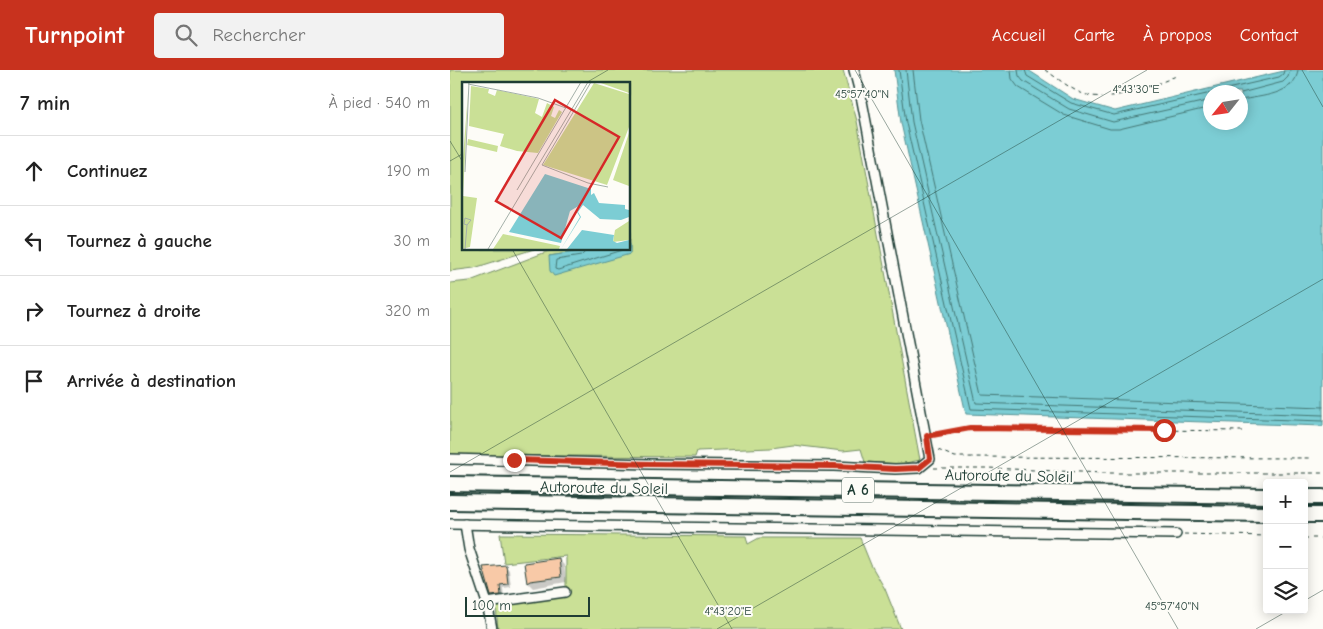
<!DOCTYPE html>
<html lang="fr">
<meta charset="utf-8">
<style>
:root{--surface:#fff;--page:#f2f2f2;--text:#222;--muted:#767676;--line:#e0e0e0;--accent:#c8321e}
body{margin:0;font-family:"Comic Neue",sans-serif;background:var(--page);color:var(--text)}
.controls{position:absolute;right:15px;bottom:15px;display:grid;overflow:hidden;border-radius:5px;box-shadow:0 2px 12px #0003}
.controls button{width:45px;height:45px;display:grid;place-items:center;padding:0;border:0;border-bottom:1px solid var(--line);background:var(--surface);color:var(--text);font:25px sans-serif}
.compass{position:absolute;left:753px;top:15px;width:45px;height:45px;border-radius:50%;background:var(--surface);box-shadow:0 2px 12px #0003;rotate:240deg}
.scale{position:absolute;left:15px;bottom:12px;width:125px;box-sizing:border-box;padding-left:5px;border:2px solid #1f3d34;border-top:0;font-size:14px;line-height:18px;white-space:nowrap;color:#1f3d34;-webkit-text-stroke:4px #fdfcf7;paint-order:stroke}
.stop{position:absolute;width:15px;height:15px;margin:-11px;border:4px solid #c8321e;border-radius:50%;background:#fff}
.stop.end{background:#c8321e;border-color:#fff;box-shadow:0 1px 5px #0008}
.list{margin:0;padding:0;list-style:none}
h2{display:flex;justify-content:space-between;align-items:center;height:65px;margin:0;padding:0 20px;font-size:21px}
h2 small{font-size:16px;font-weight:400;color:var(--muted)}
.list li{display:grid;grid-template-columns:32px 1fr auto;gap:15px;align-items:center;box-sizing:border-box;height:70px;padding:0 20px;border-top:1px solid var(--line)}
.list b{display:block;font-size:19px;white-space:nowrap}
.list em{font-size:16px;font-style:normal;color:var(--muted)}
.icon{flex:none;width:28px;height:28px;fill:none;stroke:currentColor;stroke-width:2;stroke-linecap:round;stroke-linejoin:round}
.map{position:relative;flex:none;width:873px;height:559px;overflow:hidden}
header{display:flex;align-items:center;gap:30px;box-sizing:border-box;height:70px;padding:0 25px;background:var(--accent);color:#fff}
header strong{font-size:24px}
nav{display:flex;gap:28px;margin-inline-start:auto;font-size:18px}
.search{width:350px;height:45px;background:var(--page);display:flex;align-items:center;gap:12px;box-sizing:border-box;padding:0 18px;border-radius:5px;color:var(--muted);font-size:19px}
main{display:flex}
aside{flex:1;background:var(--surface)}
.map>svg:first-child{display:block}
.green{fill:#cae096;stroke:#748e65}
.water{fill:#7ccdd4;stroke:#579394;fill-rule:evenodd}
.shadow{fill:#0003}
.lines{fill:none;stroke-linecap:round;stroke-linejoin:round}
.shore{stroke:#447774;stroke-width:1}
.building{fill:#f8c9a7;stroke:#1f3d34}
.minor-casing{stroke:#1f3d34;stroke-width:12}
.highway-casing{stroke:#1f3d34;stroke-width:18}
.path{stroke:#1f3d34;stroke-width:1;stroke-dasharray:4 4;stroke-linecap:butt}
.minor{stroke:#fdfcf7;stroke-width:9}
.highway{stroke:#fdfcf7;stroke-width:14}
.route{stroke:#c8321e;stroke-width:6}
.ticks{fill:none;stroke:#1f3d34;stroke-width:1;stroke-opacity:0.45}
.labels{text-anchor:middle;stroke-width:4;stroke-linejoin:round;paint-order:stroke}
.shield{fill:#fdfcf7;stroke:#62766e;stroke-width:1}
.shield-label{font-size:15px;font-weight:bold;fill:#1f3d34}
.street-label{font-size:16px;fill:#1f3d34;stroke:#fdfcf7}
.inset-road{fill:none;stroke:#a4b0a9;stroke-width:1}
.view{fill:#d62828;fill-opacity:0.15;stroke:#d62828;stroke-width:2.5}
.inset-edge{fill:none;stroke:#1f3d34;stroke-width:2.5}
.ticks-label{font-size:12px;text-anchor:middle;fill:#1f3d34;stroke:#fdfcf7;stroke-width:4;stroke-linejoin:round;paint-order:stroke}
</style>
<header>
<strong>Turnpoint</strong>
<div class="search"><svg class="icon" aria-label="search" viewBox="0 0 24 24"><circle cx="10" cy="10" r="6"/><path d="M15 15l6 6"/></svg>Rechercher</div>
<nav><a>Accueil</a><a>Carte</a><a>À propos</a><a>Contact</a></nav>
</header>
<main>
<aside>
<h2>7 min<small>À pied · 540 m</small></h2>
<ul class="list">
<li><svg class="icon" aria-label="ahead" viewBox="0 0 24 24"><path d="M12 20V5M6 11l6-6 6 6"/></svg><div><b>Continuez</b></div><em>190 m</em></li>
<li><svg class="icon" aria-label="left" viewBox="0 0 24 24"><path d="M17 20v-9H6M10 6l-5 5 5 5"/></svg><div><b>Tournez à gauche</b></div><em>30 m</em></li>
<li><svg class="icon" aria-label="right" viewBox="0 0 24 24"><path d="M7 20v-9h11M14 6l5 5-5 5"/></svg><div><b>Tournez à droite</b></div><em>320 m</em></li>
<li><svg class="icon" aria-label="arrive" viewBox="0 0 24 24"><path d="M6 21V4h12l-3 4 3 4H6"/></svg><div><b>Arrivée à destination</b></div></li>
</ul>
</aside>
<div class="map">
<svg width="873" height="559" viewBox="0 0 873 559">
<rect width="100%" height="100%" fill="#fdfcf7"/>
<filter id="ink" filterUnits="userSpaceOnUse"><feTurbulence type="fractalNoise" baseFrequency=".02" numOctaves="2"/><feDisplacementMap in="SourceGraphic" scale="10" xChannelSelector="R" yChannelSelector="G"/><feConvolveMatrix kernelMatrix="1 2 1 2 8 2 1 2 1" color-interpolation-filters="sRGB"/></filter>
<g filter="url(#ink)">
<g class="green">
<polygon points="0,0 393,0 407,51 470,390 451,394 415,392 411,379 393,381 343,375 321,378 247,381 245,387 0,385 0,213 20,211 104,179 144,179 99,186 180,184 180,173 179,14 14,14 14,179 84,179 24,198 0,201"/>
<polygon points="50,464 296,466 298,474 309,468 410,468 421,495 435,519 451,559 48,559 46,536 116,524 116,486 54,493"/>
</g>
<g class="water">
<path d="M444,0H578L623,29L665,41L838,0H873V356L516,344L451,53ZM761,22H791V52H761Z"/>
<polygon points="179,173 180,173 180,184 104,206 100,201 99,186 144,179 179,179"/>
</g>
<g class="shadow">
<polygon points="109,490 114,495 116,512 83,518 78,513 75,494"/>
<polygon points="56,496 59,500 61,517 53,518 54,528 46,529 42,525"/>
</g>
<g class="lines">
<g class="shore">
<polyline points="449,0 456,53 521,339 873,351"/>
<polyline points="456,0 462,52 526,333 873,345"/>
<polyline points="463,0 469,50 532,325 873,337"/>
<polyline points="561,0 562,9 568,17 614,45 660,59 669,59 761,37"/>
<polyline points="568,0 569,6 573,11 619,39 663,52 761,30"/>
<polyline points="575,0 577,6 621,33 664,45 761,23"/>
<polyline points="764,22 829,7 833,4 834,0"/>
<polyline points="791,23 833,12 838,7 840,0"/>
<path d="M791,30C810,26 846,25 848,0"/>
<polyline points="135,179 134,183 131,186 106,190 105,199 108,200 175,179"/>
</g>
</g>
<g class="building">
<polygon points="109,488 111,507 80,511 77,513 74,493"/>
<polygon points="56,495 58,514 50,515 51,525 41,526 33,497"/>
</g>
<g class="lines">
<g class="minor-casing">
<g id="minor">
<polyline points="0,389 200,394 384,396 445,399 469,398 480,389 412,31 404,0"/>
<polyline points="0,454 726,464"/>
<polyline points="15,454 19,479 37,533 42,559"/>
<polyline points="37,533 115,522"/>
</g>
</g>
<g class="highway-casing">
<g id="highway">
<polyline points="0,414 817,426"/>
<polyline points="854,427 873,427"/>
<polyline points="0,432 817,444"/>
<polyline points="854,445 873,445"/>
</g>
</g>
<g class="path">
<path d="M595,0C606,7 619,18 631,23C656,34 702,17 726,6"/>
<polyline points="485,364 520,358 792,361"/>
<polyline points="488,380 505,387 861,388"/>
<polyline points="484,398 538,398 654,403 873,403"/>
<polyline points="734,464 817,466"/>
<polyline points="854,468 873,468"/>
</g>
<use href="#minor" class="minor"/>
<use href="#highway" class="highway"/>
</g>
</g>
<g class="lines" filter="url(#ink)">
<polyline class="route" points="64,390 200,394 384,396 445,399 469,398 480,389 477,366 520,358 714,360"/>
</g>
<path class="ticks" d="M405,0L728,559M852,0L873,37M134,14L158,0M0,71L14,94M0,91L14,83M62,179L282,559M0,402L697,0M854,531L873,520M267,559L873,209M806,559L839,540"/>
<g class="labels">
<rect class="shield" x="392" y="407.5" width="32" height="25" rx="4"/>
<g class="shield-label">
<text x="408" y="425">A 6</text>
</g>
<g class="street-label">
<text transform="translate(559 405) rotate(1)" y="6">Autoroute du Soleil</text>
<text transform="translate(154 417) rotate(1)" y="6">Autoroute du Soleil</text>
</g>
</g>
<g transform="translate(12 12)">
<rect width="168" height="168" fill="#fdfcf7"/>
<path d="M136,0H167V11ZM132,1L167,12V45L145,103L81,83ZM9,4L27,7L26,11L33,14L35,8L77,17L73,31L80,35L85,21L92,25L89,34L93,36L97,28L100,30L76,71L55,69L38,64L42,52L7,44ZM6,11L1,114L15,116L8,165L0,167V88ZM167,51L168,104H167L151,98ZM6,57L36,64L35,70L5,63ZM167,139V158L151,160L153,148ZM41,152L98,164L97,167H31Z" fill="#cae096"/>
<path d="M83,92L129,107V113L132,111L137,121L163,123V127L167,128V135L159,138L138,137L121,123L116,130L119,135L99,167L118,135L115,130L120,122L108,129L99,161L47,150ZM120,148L152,153L151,159L155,161L167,158V167H105Z" fill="#7ccdd4"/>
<path class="inset-road" d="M129,0L80,83L126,101L146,105M6,2L76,16L104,26M3,90L7,0M55,108L119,0M3,167L5,143L9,138L3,136L2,142L5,143M26,167L126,0"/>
<path class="view" d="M93,18L157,55L99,156L34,119Z"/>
<rect width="168" height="168" class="inset-edge"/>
</g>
<g class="ticks-label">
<text x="686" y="23">4°43'30"E</text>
<text x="412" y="28">45°57'40"N</text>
<text x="722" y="540">45°57'40"N</text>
<text x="278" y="545">4°43'20"E</text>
</g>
</svg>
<div class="controls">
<button>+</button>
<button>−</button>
<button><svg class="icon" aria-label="layers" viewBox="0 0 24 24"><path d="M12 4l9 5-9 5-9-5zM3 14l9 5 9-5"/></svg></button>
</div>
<svg class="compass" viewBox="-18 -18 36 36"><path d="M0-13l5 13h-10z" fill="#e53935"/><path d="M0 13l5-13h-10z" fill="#767676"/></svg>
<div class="scale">100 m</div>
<div class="stop" style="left:714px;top:360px"></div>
<div class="stop end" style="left:64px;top:390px"></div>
</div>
</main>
